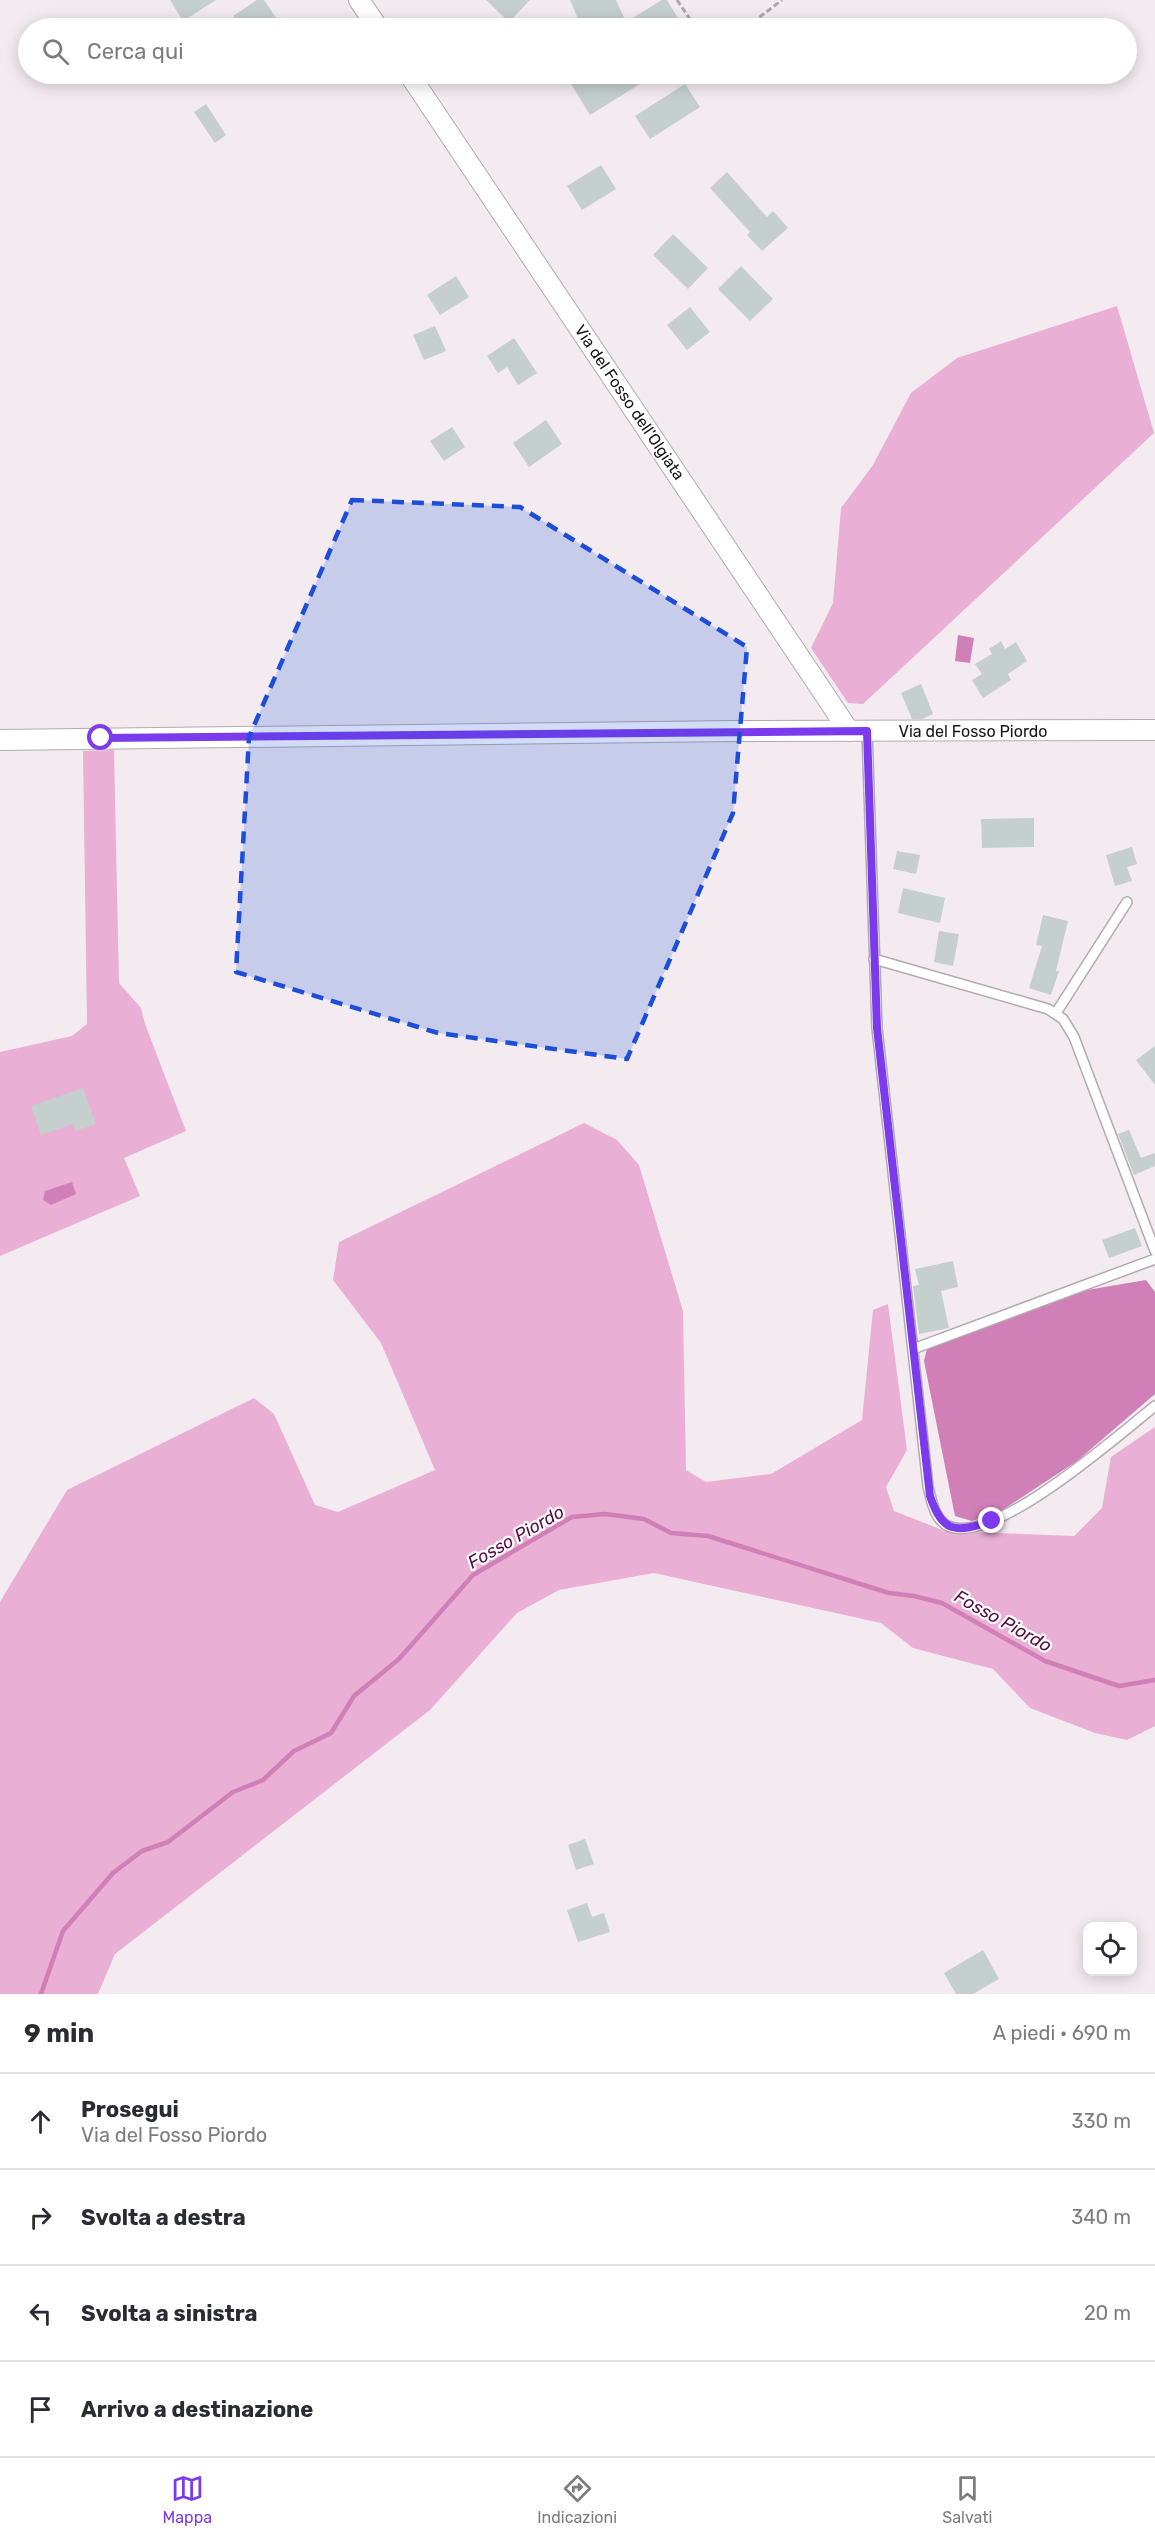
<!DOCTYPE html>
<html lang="it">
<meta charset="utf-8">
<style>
:root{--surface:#fff;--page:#f2f2f3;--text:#2b2b33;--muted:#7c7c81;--line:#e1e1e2;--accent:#7c3aed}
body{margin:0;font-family:Rubik,sans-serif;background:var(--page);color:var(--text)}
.controls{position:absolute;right:18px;bottom:18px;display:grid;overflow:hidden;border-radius:12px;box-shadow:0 3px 15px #0003}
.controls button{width:54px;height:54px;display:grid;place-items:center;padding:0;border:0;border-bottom:2px solid var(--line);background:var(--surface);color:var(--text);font:30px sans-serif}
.stop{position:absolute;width:18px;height:18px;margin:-14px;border:4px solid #7c3aed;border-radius:50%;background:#fff}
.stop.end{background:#7c3aed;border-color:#fff;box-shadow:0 2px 6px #0008}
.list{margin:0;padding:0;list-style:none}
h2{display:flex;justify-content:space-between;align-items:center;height:78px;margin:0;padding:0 24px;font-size:26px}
h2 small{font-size:20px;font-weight:400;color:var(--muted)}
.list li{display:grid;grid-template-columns:39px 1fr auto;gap:18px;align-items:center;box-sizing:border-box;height:96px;padding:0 24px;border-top:2px solid var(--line)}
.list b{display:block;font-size:22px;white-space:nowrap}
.list p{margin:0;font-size:20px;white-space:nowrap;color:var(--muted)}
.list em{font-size:20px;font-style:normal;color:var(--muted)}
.icon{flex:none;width:33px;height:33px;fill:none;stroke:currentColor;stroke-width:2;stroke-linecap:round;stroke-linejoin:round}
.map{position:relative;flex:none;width:1155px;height:1994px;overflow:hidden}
.search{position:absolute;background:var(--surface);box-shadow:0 3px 15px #0003;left:18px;right:18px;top:18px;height:66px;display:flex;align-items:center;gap:15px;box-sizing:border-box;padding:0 21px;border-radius:33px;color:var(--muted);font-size:22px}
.sheet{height:462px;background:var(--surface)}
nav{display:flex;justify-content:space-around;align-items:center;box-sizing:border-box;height:84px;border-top:2px solid var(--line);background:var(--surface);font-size:16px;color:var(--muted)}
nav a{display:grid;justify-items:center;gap:3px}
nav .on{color:var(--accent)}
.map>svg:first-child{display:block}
.green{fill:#e9afd5}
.water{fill:#d07fb7}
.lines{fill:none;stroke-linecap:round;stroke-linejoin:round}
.stream{stroke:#d07fb7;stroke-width:4.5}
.building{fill:#c5cfcd}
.service-casing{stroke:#b2aaaf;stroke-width:12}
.minor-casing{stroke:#b2aaaf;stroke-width:22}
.path{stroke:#ada7ab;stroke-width:3;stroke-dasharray:6 3;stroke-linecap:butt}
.service{stroke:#fff;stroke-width:9}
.minor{stroke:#fff;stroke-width:20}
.route{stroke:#7c3aed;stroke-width:8}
.marked{fill:#1d4ed8;fill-opacity:0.2;stroke:#1d4ed8;stroke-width:4.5;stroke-dasharray:12 8;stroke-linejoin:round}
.labels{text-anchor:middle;stroke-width:4.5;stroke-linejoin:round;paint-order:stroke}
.street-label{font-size:16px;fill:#181517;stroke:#fff}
.water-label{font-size:18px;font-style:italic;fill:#560d46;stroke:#fff}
</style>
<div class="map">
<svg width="1155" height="1994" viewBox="0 0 1155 1994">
<rect width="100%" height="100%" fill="#f3ebf0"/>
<g class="green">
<polygon points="1117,306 1154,433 863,704 848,703 811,648 833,603 841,508 873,465 911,393 957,358"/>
<polygon points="114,750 119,983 141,1008 145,1024 186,1131 124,1158 140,1196 0,1256 0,1052 72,1036 87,1024 83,751"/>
<polygon points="584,1123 617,1140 639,1165 683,1311 686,1470 706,1482 771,1474 862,1420 873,1310 888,1304 907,1450 886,1487 894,1511 945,1531 1074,1536 1102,1508 1111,1457 1155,1427 1155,1726 1127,1740 1095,1733 1030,1708 993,1669 913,1648 881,1623 654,1573 559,1590 517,1613 430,1710 115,1954 98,1994 0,1994 0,1602 67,1490 254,1398 274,1414 315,1505 338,1512 435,1470 381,1343 333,1280 339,1242"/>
</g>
<g class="water">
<polygon points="958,635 974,638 970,663 955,661"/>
<polygon points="72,1182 76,1194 51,1205 43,1200 45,1191"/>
<polygon points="1146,1280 1155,1292 1155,1394 1077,1461 998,1513 972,1521 955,1516 924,1361 927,1349 1081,1291"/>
</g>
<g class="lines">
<polyline class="stream" points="41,1994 63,1931 113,1873 142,1851 168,1842 233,1792 263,1780 294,1751 331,1733 354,1696 399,1659 473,1575 572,1517 605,1514 644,1519 671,1533 708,1536 889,1593 914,1596 942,1603 1045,1661 1119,1686 1155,1680"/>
</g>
<g class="building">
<polygon points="170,0 216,0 183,21"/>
<polygon points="257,0 264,0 283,28 242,28 233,16"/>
<polygon points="486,0 530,0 509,22"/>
<polygon points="570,0 616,0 626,22 662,0 667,0 684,28 582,28"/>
<polygon points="565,74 656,74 590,115"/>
<polygon points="685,84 700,107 650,139 635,116"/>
<polygon points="206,104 226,135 215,143 194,112"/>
<polygon points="601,165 616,189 582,210 567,186"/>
<polygon points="727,172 767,217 773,211 788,228 762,251 747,235 750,232 710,188"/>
<polygon points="673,234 708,268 688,289 653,255"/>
<polygon points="741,266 773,299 750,321 718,289"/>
<polygon points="456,276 469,297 440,315 427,295"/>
<polygon points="690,307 710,332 687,350 667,325"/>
<polygon points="435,326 446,351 424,360 413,335"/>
<polygon points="514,338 537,373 518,385 507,367 498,373 487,356"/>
<polygon points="546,420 562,444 529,467 513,443"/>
<polygon points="452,427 465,447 444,461 430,441"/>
<polygon points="1001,641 1005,649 1016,642 1027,661 1008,674 1011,680 983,698 972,680 982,674 975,664 992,654 989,649"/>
<polygon points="921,684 933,714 922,719 912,719 901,693"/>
<polygon points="1034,818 1034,847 982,848 981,819"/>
<polygon points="1132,847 1137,864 1127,867 1132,881 1115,886 1106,855"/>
<polygon points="897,851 920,855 916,874 893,869"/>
<polygon points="903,888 945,898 940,923 898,913"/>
<polygon points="1043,915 1068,921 1056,971 1059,971 1051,995 1029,988 1042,946 1036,945"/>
<polygon points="939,931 959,934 953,966 934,962"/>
<polygon points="1155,1046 1155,1085 1136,1060"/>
<polygon points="83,1088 96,1124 76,1131 73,1124 41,1135 31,1106"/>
<polygon points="1129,1130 1141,1158 1155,1153 1155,1166 1134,1175 1118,1134"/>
<polygon points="1135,1228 1142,1246 1109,1258 1102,1240"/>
<polygon points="953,1261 958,1287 941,1291 949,1328 919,1334 913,1286 919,1285 915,1269"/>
<polygon points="585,1839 594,1864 576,1870 568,1845"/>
<polygon points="587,1903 592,1917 604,1913 610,1932 578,1942 567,1910"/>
<polygon points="983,1950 999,1979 973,1994 956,1994 944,1973"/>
</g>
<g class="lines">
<g class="service-casing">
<g id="service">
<path d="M867,731L877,1028L928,1486C931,1500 935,1520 948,1526C992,1547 1120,1434 1155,1406"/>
<polyline points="874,959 1048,1009 1063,1019 1074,1037 1155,1251"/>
<polyline points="1056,1013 1127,902"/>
<polyline points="913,1349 1155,1259"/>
</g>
</g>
<g class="minor-casing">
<g id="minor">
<polyline points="359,0 378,28"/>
<polyline points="409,74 849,731"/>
<polyline points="0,740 735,731 1155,730"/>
</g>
</g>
<g class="path">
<polyline points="677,0 696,28"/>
<polyline points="745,28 782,0"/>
</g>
<use href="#service" class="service"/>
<use href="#minor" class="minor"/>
</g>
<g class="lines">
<path class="route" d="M101,738L867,731L877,1028L930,1496C943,1535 957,1532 992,1521"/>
</g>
<path class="marked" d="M352,500L520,507L747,647L733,813L627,1059L438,1033L236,972L249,737Z"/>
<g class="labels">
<g class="street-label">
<text transform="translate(630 402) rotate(56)" y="6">Via del Fosso dell'Olgiata</text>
<text x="973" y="737">Via del Fosso Piordo</text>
</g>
<g class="water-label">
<text transform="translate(516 1537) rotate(-30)" y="6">Fosso Piordo</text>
<text transform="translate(1003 1621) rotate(29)" y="6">Fosso Piordo</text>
</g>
</g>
</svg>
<div class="controls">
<button><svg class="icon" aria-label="locate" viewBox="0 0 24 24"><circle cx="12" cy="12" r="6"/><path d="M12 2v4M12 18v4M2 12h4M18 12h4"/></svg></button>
</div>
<div class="stop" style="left:101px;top:738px"></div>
<div class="stop end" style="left:992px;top:1521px"></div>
<div class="search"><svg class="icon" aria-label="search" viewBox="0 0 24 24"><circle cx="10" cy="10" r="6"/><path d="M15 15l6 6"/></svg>Cerca qui</div>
</div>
<section class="sheet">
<h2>9 min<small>A piedi · 690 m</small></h2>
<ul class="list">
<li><svg class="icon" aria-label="ahead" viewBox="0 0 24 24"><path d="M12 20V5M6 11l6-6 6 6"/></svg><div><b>Prosegui</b><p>Via del Fosso Piordo</p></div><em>330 m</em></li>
<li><svg class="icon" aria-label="right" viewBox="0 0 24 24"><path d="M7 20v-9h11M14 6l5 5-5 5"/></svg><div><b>Svolta a destra</b></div><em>340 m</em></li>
<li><svg class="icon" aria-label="left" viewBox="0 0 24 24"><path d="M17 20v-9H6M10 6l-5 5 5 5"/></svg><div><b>Svolta a sinistra</b></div><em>20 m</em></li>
<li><svg class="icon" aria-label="arrive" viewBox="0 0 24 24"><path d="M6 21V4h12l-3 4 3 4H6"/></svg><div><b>Arrivo a destinazione</b></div></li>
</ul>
</section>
<nav>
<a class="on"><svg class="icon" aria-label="map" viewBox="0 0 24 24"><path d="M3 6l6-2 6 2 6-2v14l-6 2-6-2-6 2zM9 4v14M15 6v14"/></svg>Mappa</a>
<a><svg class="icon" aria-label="directions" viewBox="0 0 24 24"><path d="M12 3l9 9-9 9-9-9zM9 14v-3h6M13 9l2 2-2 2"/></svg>Indicazioni</a>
<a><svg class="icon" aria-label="saved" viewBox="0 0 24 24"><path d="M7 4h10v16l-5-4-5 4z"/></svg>Salvati</a>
</nav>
